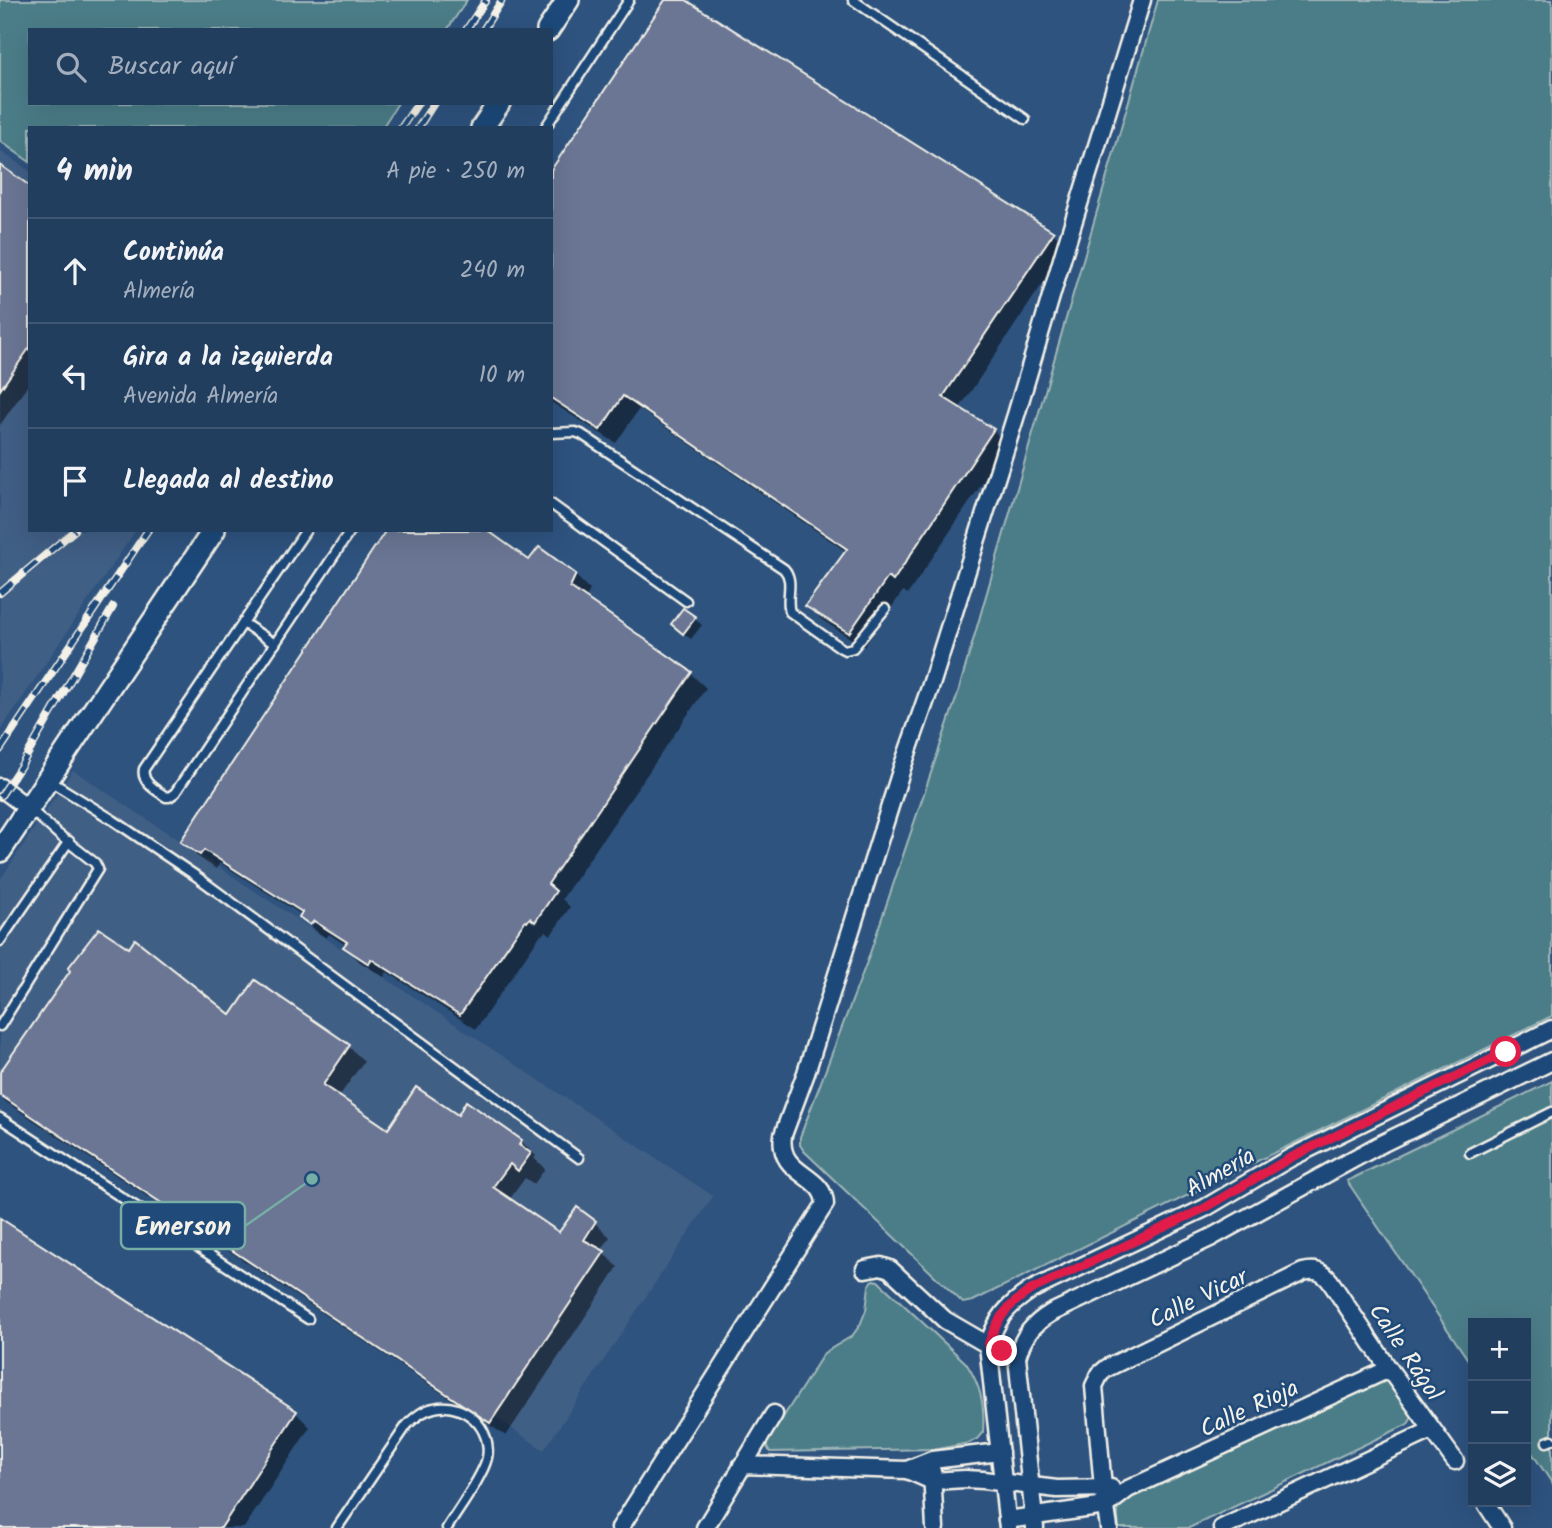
<!DOCTYPE html>
<html lang="es">
<meta charset="utf-8">
<style>
:root{--surface:#223e5f;--page:#2a4565;--text:#f1f3f6;--muted:#a2aebd;--line:#3f5774}
body{margin:0;font-family:Kalam,sans-serif;background:var(--page);color:var(--text)}
.controls{position:absolute;right:21px;bottom:21px;display:grid;overflow:hidden;border-radius:0px;box-shadow:0 7px 28px #0002}
.controls button{width:63px;height:63px;display:grid;place-items:center;padding:0;border:0;border-bottom:2px solid var(--line);background:var(--surface);color:var(--text);font:35px sans-serif}
.stop{position:absolute;width:21px;height:21px;margin:-16px;border:5px solid #e11d48;border-radius:50%;background:#fff}
.stop.end{background:#e11d48;border-color:#fff;box-shadow:0 2px 7px #0008}
.list{margin:0;padding:0;list-style:none}
h2{display:flex;justify-content:space-between;align-items:center;height:91px;margin:0;padding:0 28px;font-size:30px}
h2 small{font-size:23px;font-weight:400;color:var(--muted)}
.list li{display:grid;grid-template-columns:46px 1fr auto;gap:21px;align-items:center;box-sizing:border-box;height:105px;padding:0 28px;border-top:2px solid var(--line)}
.list b{display:block;font-size:26px;white-space:nowrap}
.list p{margin:0;font-size:23px;white-space:nowrap;color:var(--muted)}
.list em{font-size:23px;font-style:normal;color:var(--muted)}
.icon{flex:none;width:38px;height:38px;fill:none;stroke:currentColor;stroke-width:2;stroke-linecap:round;stroke-linejoin:round}
.map{position:relative;flex:none;width:1552px;height:1528px;overflow:hidden}
.search{position:absolute;background:var(--surface);box-shadow:0 7px 28px #0002;left:28px;top:28px;width:525px;height:77px;display:flex;align-items:center;gap:18px;box-sizing:border-box;padding:0 24px;border-radius:0px;color:var(--muted);font-size:26px}
.panel{position:absolute;background:var(--surface);box-shadow:0 7px 28px #0002;left:28px;top:126px;width:525px;height:406px;border-radius:0px}
.map>svg:first-child{display:block}
.built{fill:#405e85}
.green{fill:#4b7d88;stroke:#a0b7b8;stroke-width:2}
.shadow{fill:#0007}
.building{fill:#6b7694;stroke:#f4f1e8;stroke-width:2}
.lines{fill:none;stroke-linecap:round;stroke-linejoin:round}
.lane-casing{stroke:#f4f1e8;stroke-width:13}
.street-casing{stroke:#f4f1e8;stroke-width:21}
.secondary-casing{stroke:#f4f1e8;stroke-width:26}
.lane{stroke:#1f4a7a;stroke-width:8}
.street{stroke:#1f4a7a;stroke-width:16}
.secondary{stroke:#1f4a7a;stroke-width:21}
.rail-casing{stroke:#f4f1e8;stroke-width:8}
.rail{stroke:#1f4a7a;stroke-width:5;stroke-dasharray:16;stroke-linecap:butt}
.route{stroke:#e11d48;stroke-width:9}
.labels{text-anchor:middle;stroke-width:5;stroke-linejoin:round;paint-order:stroke}
.street-label{font-size:24px;fill:#f4f1e8;stroke:#1f4a7a}
.leader{fill:none;stroke:#76ada5;stroke-width:2.5}
.callout-dot{fill:#76ada5;stroke:#1f4a7a;stroke-width:2.5}
.callout{fill:#1f4a7a;stroke:#76ada5;stroke-width:2.5}
.callout-label{font-size:26px;text-anchor:middle;font-weight:bold;fill:#f4f1e8}
</style>
<div class="map">
<svg width="1552" height="1528" viewBox="0 0 1552 1528">
<rect width="100%" height="100%" fill="#2e537f"/>
<filter id="ink" filterUnits="userSpaceOnUse"><feTurbulence type="fractalNoise" baseFrequency=".0143" numOctaves="2"/><feDisplacementMap in="SourceGraphic" scale="14" xChannelSelector="R" yChannelSelector="G"/><feConvolveMatrix kernelMatrix="1 2 1 2 8 2 1 2 1" color-interpolation-filters="sRGB"/></filter>
<g filter="url(#ink)">
<g class="built">
<polygon points="0,151 30,171 30,530 136,530 0,731"/>
<polygon points="73,770 713,1196 544,1450 0,1087 0,880"/>
</g>
<g class="green">
<polygon points="0,0 467,0 447,30 30,30 30,103 398,103 382,128 30,128 30,162 0,141"/>
<polygon points="1158,0 1552,0 1552,1016 973,1301 963,1303 804,1151 800,1145 800,1137 868,959 957,696"/>
<polygon points="1552,1081 1552,1483 1526,1444 1526,1323 1473,1323 1473,1367 1347,1181"/>
<path d="M873,1280L878,1281L966,1363C981,1386 985,1405 983,1432L977,1439L969,1443L938,1449L770,1452L766,1445L768,1441L824,1353L852,1336L860,1325L866,1310L869,1286Z"/>
<path d="M1385,1381L1388,1383L1411,1410L1412,1417L1408,1424L1189,1528H1119C1118,1518 1116,1510 1122,1502Z"/>
</g>
<g class="shadow">
<polygon points="667,0 683,0 1053,233 1067,247 959,409 993,430 1008,445 908,594 903,591 864,647 822,620 808,605 847,552 639,409 616,443 551,402 551,173"/>
<polygon points="0,168 30,188 30,382 0,425"/>
<polygon points="529,562 575,575 590,590 585,600 691,674 706,688 562,899 570,907 551,935 546,931 542,935 541,934 476,1029 387,972 384,977 360,962 346,947 347,946 329,934 326,938 316,931 302,915 220,863 216,869 197,856 182,841"/>
<polygon points="684,610 702,625 691,639 680,631"/>
<polygon points="232,1018 349,1047 364,1061 338,1098 388,1131 458,1117 521,1141 536,1156 534,1158 545,1169 534,1184 525,1178 509,1200 559,1235 595,1223 610,1237 601,1251 618,1267 506,1436 6,1102 0,1096 0,1075"/>
<polygon points="0,1220 296,1413 310,1427 244,1528 0,1528"/>
</g>
<g class="building">
<polygon points="665,0 686,0 1054,232 943,397 994,429 893,581 888,577 849,633 805,606 847,549 623,396 600,430 551,398 551,170"/>
<polygon points="0,165 30,186 30,347 0,390"/>
<polygon points="386,530 487,530 529,560 539,547 576,574 570,587 692,672 548,884 556,891 535,922 530,918 527,922 525,921 460,1015 371,959 369,964 343,947 347,942 314,921 310,925 299,917 302,912 204,850 200,855 180,842"/>
<polygon points="683,608 696,617 683,634 671,624"/>
<polygon points="99,928 129,948 135,939 231,1015 255,980 350,1045 323,1085 388,1129 416,1087 458,1115 466,1101 522,1140 519,1145 531,1153 518,1171 510,1164 493,1187 559,1232 577,1207 596,1221 584,1240 605,1251 490,1423 0,1095 0,1072 70,971 68,968"/>
<polygon points="0,1218 297,1411 221,1528 0,1528"/>
</g>
<g class="lines">
<g class="lane-casing">
<g id="lane">
<polyline points="853,0 1025,119"/>
<polyline points="545,128 629,0"/>
<path d="M551,433L575,432L581,434L784,569C795,581 785,598 790,612L841,648L845,650L853,648L885,609"/>
<polyline points="551,504 686,601"/>
<path d="M306,530L144,769C141,782 156,790 166,797H169L175,793L351,530"/>
<polyline points="243,623 275,644"/>
<polyline points="50,781 113,820 196,876 579,1158"/>
<polyline points="0,941 69,841"/>
<polyline points="0,1026 98,869 95,863 58,834 31,810"/>
<polyline points="0,1118 308,1319"/>
<polyline points="1470,1153 1552,1112"/>
<polyline points="1547,1442 1552,1440"/>
<path d="M337,1528L407,1425C415,1417 423,1410 434,1408C464,1401 493,1428 487,1458C483,1476 458,1510 447,1528"/>
</g>
</g>
<g class="street-casing">
<g id="street">
<polyline points="0,787 28,808"/>
<polyline points="865,1269 881,1266 890,1269 945,1320 988,1345 1017,1357"/>
<polyline points="742,1465 907,1470 932,1481 965,1479 983,1480 1057,1489 1111,1488"/>
<polyline points="907,1470 932,1460 1000,1452"/>
<polyline points="932,1471 935,1528"/>
<polyline points="1485,1502 1502,1528"/>
<polyline points="1007,1520 1106,1506 1128,1489 1389,1369"/>
<path d="M620,1528L825,1204C824,1173 777,1176 783,1135L806,1073L902,768L931,685L1016,415L1065,249L1142,0"/>
<polyline points="705,1528 774,1414"/>
<path d="M1008,1528L988,1345C997,1318 1007,1306 1031,1290L1205,1208L1290,1158L1552,1029"/>
<path d="M1035,1528L1017,1357C1023,1336 1033,1324 1051,1313L1210,1238L1377,1146L1552,1061"/>
<path d="M1109,1528L1103,1488L1094,1386L1100,1374L1107,1368L1303,1272C1315,1269 1322,1271 1330,1281L1389,1369L1455,1461"/>
<polyline points="1222,1528 1432,1430"/>
</g>
</g>
<g class="secondary-casing">
<g id="secondary">
<polyline points="548,30 568,0"/>
<polyline points="482,128 499,103"/>
<polyline points="0,851 214,530"/>
</g>
</g>
<use href="#lane" class="lane"/>
<use href="#street" class="street"/>
<use href="#secondary" class="secondary"/>
<g class="rail-casing">
<g id="rail">
<polyline points="466,30 486,0"/>
<polyline points="483,30 502,0"/>
<polyline points="401,128 418,103"/>
<polyline points="418,128 434,103"/>
<polyline points="0,593 75,530"/>
<polyline points="0,750 148,530"/>
<polyline points="0,797 22,764 113,607"/>
</g>
</g>
<use href="#rail" class="rail"/>
</g>
</g>
<g class="lines" filter="url(#ink)">
<path class="route" d="M1002,1351L988,1345C997,1318 1007,1306 1031,1290L1205,1208L1290,1158L1506,1052"/>
</g>
<g class="labels">
<g class="street-label">
<text transform="translate(1220 1172) rotate(-30)" y="8">Almería</text>
<text transform="translate(1198 1298) rotate(-26)" y="8">Calle Vicar</text>
<text transform="translate(1406 1352) rotate(56)" y="8">Calle Rágol</text>
<text transform="translate(1249 1408) rotate(-25)" y="8">Calle Rioja</text>
</g>
</g>
<path class="leader" d="M312 1179L245 1226"/>
<circle class="callout-dot" cx="312" cy="1179" r="7"/>
<rect class="callout" x="121" y="1202" width="124" height="47" rx="7"/>
<g class="callout-label">
<text x="183" y="1235">Emerson</text>
</g>
</svg>
<div class="controls">
<button>+</button>
<button>−</button>
<button><svg class="icon" aria-label="layers" viewBox="0 0 24 24"><path d="M12 4l9 5-9 5-9-5zM3 14l9 5 9-5"/></svg></button>
</div>
<div class="stop" style="left:1506px;top:1052px"></div>
<div class="stop end" style="left:1002px;top:1351px"></div>
<div class="search"><svg class="icon" aria-label="search" viewBox="0 0 24 24"><circle cx="10" cy="10" r="6"/><path d="M15 15l6 6"/></svg>Buscar aquí</div>
<section class="panel">
<h2>4 min<small>A pie · 250 m</small></h2>
<ul class="list">
<li><svg class="icon" aria-label="ahead" viewBox="0 0 24 24"><path d="M12 20V5M6 11l6-6 6 6"/></svg><div><b>Continúa</b><p>Almería</p></div><em>240 m</em></li>
<li><svg class="icon" aria-label="left" viewBox="0 0 24 24"><path d="M17 20v-9H6M10 6l-5 5 5 5"/></svg><div><b>Gira a la izquierda</b><p>Avenida Almería</p></div><em>10 m</em></li>
<li><svg class="icon" aria-label="arrive" viewBox="0 0 24 24"><path d="M6 21V4h12l-3 4 3 4H6"/></svg><div><b>Llegada al destino</b></div></li>
</ul>
</section>
</div>
